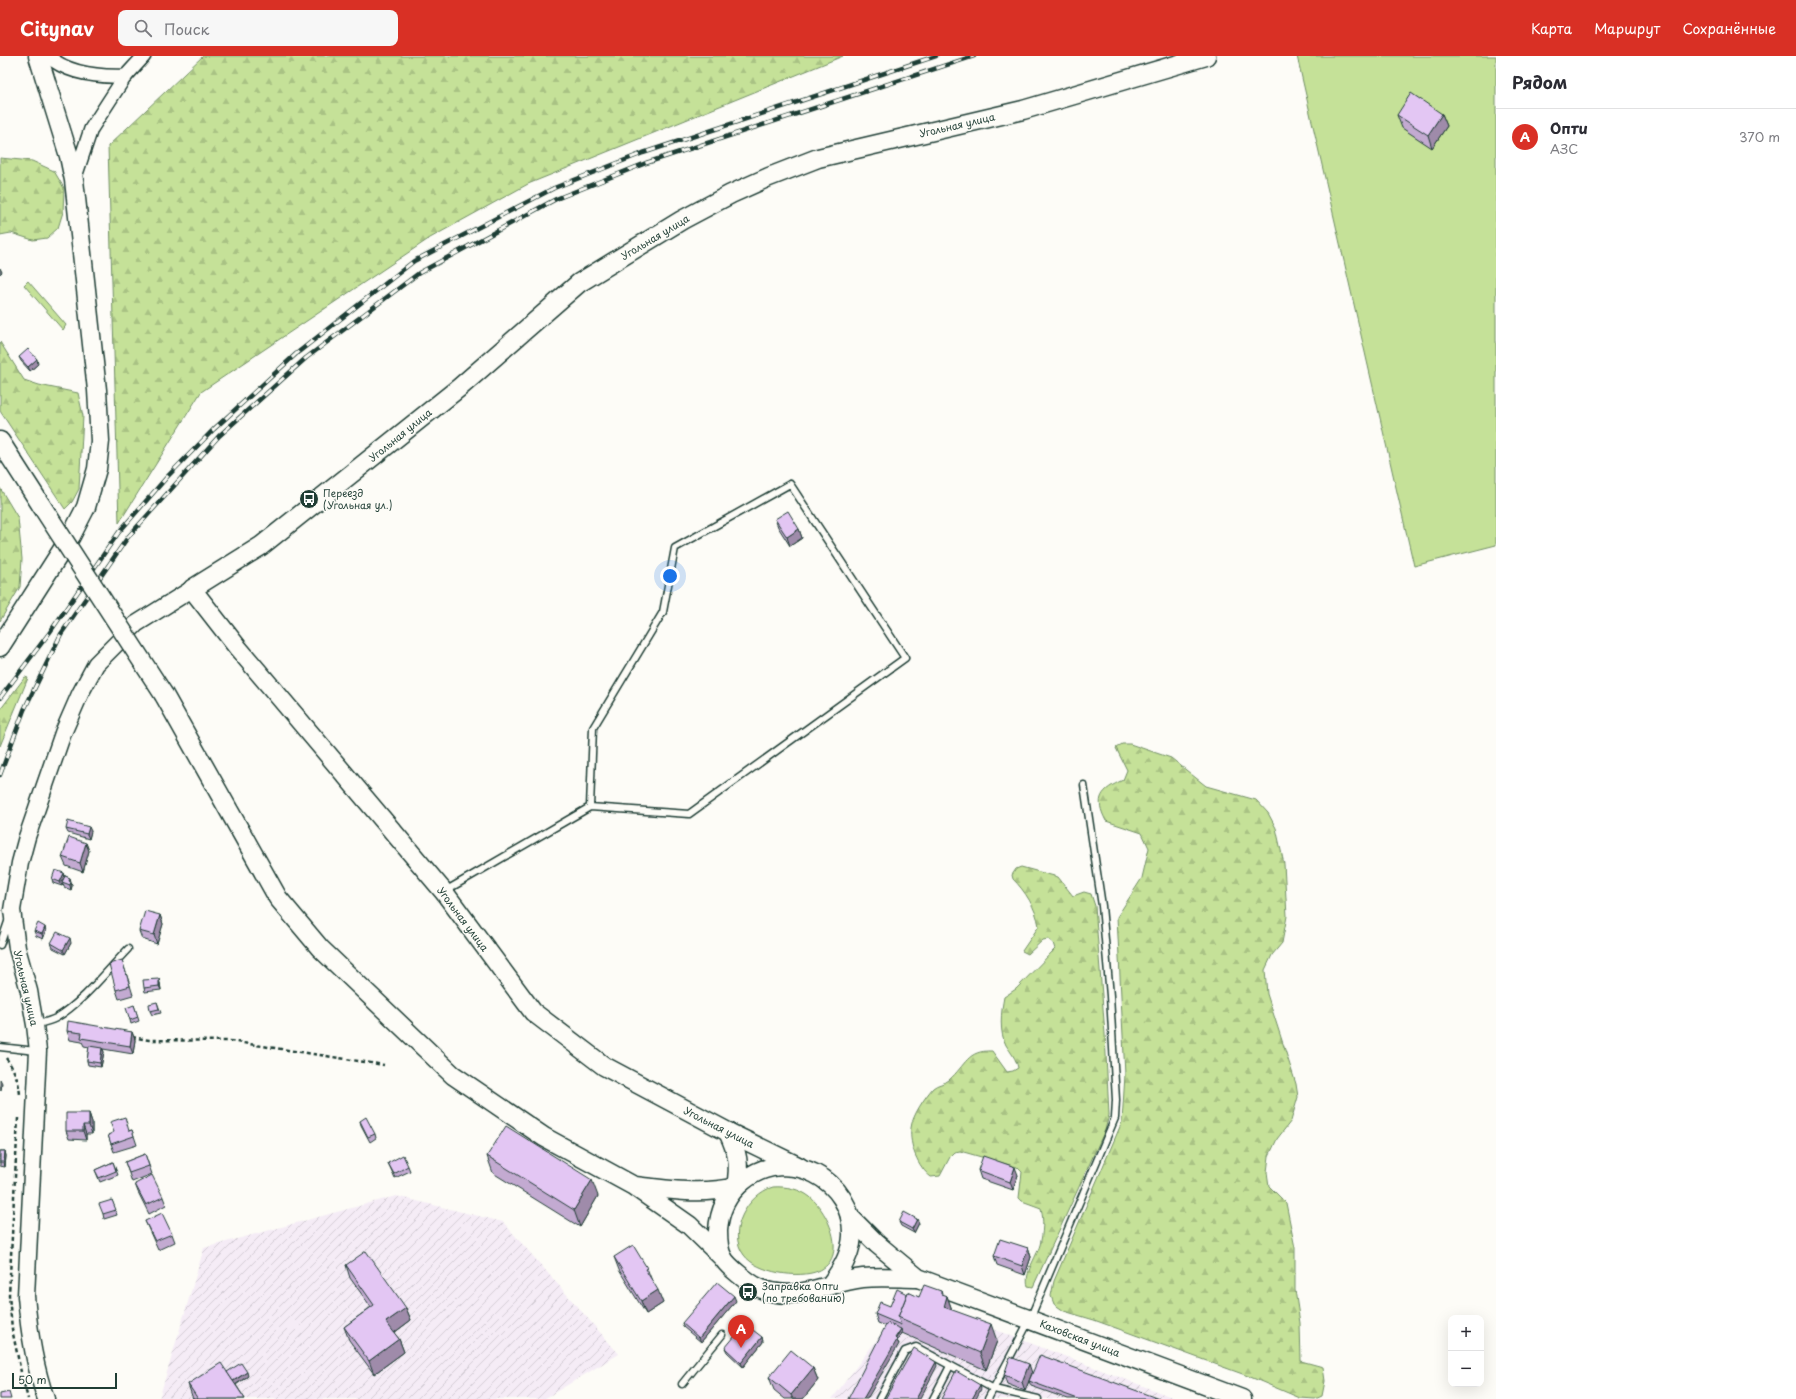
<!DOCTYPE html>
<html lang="ru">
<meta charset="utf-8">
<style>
:root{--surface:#fff;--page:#f7f7f7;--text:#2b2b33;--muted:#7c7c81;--line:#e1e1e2;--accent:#d93025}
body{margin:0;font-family:"Playpen Sans",sans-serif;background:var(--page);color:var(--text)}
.controls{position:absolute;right:12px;bottom:12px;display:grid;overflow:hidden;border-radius:8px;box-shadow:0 4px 16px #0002}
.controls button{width:36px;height:36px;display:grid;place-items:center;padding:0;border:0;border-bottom:1px solid var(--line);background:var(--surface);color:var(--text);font:20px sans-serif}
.scale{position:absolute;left:12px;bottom:10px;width:105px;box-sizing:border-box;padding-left:4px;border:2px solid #1f3d34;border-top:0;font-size:11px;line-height:14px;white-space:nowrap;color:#1f3d34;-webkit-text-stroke:3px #fdfcf7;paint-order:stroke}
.you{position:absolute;left:670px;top:520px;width:14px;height:14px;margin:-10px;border:3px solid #fff;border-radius:50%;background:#1a73e8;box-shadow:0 0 0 6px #1a73e833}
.badge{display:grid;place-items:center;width:26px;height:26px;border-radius:50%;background:var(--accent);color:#fff;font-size:13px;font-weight:700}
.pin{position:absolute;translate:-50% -33px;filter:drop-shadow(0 1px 2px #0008)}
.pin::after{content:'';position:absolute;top:21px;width:14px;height:12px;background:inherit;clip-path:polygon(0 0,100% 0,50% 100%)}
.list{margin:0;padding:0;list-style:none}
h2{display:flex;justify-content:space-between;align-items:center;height:52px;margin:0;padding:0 16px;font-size:17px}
h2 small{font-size:13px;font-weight:400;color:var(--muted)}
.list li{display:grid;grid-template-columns:26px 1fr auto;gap:12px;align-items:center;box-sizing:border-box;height:56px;padding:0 16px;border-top:1px solid var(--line)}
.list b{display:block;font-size:15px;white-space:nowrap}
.list p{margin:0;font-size:13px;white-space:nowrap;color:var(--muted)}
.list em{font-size:13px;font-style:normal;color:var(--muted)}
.icon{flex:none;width:22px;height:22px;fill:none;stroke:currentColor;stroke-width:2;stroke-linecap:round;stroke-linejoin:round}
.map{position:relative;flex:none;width:1496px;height:1343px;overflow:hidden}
header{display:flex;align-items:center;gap:24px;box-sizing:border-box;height:56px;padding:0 20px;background:var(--accent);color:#fff}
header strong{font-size:19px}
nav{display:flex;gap:22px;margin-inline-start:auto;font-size:14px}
.search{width:280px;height:36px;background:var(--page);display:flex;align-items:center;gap:10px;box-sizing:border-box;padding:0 14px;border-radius:8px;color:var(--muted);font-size:15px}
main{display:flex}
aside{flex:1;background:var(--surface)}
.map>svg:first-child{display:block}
.industrial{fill:url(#industrial-furrows)}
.green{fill:#c5e198;stroke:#728f66}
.forest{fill:url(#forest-firs);stroke:#728f66}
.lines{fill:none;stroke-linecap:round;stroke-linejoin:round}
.service-casing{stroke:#1f3d34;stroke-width:9}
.minor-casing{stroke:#1f3d34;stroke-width:16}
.tertiary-casing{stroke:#1f3d34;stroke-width:19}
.secondary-casing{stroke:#1f3d34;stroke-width:21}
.path{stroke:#1f3d34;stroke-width:2.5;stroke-dasharray:4 3;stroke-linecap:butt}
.service{stroke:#fdfcf7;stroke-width:6}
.minor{stroke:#fdfcf7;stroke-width:13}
.tertiary{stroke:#fdfcf7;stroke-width:16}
.secondary{stroke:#fdfcf7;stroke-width:18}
.rail-casing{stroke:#1f3d34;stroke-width:4.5}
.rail{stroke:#fdfcf7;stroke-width:3;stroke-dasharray:9;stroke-linecap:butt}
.secondary-bridge-casing{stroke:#1f3d34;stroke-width:21;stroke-linecap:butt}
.secondary-bridge{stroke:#fdfcf7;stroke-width:18}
.wall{fill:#c3aad1;stroke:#1f3d34}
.shaded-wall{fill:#9f8baa;stroke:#1f3d34}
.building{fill:#e3c6f3;stroke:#1f3d34}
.labels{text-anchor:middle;stroke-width:3;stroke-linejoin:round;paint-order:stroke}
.street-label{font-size:10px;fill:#1f3d34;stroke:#fdfcf7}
.poi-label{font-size:10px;fill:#1f3d34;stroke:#fdfcf7;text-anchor:start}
</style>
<header>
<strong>Citynav</strong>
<div class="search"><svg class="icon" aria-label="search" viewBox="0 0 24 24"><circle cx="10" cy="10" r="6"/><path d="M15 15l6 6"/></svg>Поиск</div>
<nav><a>Карта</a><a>Маршрут</a><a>Сохранённые</a></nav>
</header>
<main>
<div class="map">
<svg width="1496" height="1343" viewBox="0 0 1496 1343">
<defs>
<pattern id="industrial-furrows" width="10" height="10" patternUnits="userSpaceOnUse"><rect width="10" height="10" fill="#f5ecf6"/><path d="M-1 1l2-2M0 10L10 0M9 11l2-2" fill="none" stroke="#d2cbd4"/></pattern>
<pattern id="forest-firs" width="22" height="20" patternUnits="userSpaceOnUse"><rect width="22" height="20" fill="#c5e198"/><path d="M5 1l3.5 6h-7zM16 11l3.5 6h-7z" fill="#a9c284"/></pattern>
</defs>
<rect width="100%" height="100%" fill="#fdfcf7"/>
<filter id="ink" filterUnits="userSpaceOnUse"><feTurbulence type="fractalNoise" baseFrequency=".025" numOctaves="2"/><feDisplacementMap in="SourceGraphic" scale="8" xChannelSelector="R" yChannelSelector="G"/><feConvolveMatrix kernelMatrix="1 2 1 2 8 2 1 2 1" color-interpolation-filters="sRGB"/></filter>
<g filter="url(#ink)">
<g class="industrial">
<polygon points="396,1140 503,1166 619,1298 544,1343 159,1343 204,1192"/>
<polygon points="909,1241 1177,1343 832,1343"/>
</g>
<g class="green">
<polygon points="1297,0 1496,0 1496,489 1414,510"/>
<polygon points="28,225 66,269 63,274 24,229"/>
<path d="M773,1131C786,1130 800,1133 810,1141C829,1157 849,1202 818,1215C799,1223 757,1217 744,1199C726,1176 748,1138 773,1131Z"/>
</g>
<g class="forest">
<polygon points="203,0 843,0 528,128 430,182 201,336 119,467 108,90"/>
<polygon points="0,102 32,105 54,115 64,132 63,156 58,172 47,182 33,184 11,177 0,179"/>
<polygon points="0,286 24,324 39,329 78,337 83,360 79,433 72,446 65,453 0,355"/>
<polygon points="0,432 18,462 22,503 20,531 0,565"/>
<polygon points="25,621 28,622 0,690 0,654"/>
<path d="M1122,688H1130L1171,702L1206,730L1256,744L1268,757L1276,772L1284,808L1287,860L1282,887L1272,899L1265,914L1267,938L1296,1028L1298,1041L1291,1065L1277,1083L1269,1100L1267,1116L1269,1130L1286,1147L1295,1192V1234L1300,1267L1301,1305L1323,1311L1325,1325L1322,1340L1315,1343L1300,1342L1248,1320L1094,1264L1064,1255L1054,1248L1051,1240L1054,1225L1122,1066L1125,1019L1117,861L1142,822L1149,792L1142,777L1106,765C1094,742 1101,734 1123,724L1127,714L1116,692Z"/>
<path d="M1021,811L1058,821L1073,840L1084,836L1091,838L1095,850L1105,978L1109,1059L1105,1074L1090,1107L1033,1231L1028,1230C1024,1217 1036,1202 1040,1189C1043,1177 1044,1164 1041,1152L1022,1145L1019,1142L1022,1116L1017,1111L960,1095L955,1096L950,1101L940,1120L931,1121C918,1111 909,1089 911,1072C912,1060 925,1041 933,1032C937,1028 945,1028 949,1024C966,1009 967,994 992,995L1007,1016L1013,1015L1018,1012C1016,1002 1011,997 1006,989C999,976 1001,956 1004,941L1016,933L1055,893L1053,887L1048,883L1043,884L1028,898L1022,895L1039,870C1036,852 1025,835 1013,823L1012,819L1016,813Z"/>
</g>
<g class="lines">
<g class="service-casing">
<g id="service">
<polyline points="445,835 590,751 689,758 905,602 790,428 675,492 663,556 593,672 590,751"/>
<polyline points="0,889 9,863"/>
<path d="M35,969C42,967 50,965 56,962C82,947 107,915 128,893"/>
<polyline points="0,991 36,995"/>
<polyline points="682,1328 722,1279"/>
<polyline points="879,1343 905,1295 916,1291 994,1333 1038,1343"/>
<polyline points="933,1343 950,1310"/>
<polyline points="988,1343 1030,1263 1115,1062 1116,1044 1110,940 1102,850 1084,729"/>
</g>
</g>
<g class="minor-casing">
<g id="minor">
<path d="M48,0C68,18 100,21 126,20"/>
<polyline points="74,124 91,73 124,22 144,0"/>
</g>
</g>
<g class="tertiary-casing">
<path id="tertiary" d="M46,1343C34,1309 29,1276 26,1240L38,995L35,969L29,935L17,892L12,854L20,807L27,781L63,677L80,638L96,608L136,568L192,533"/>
</g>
<g class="secondary-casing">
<g id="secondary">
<polyline points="0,385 41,449"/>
<polyline points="0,591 71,480 86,451 97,413 100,385 97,334 74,124 69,100 38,0"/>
<polyline points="164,639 278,842 320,892 453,1019 544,1081 632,1129 689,1169 723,1202"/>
<path d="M728,1076C738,1098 740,1107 736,1131"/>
<polyline points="800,1111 728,1076 604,1010 533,956 444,836 238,592 192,533 261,490 460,331 579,227 682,164 731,138 769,121 818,102 1023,54 1206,0"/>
<path d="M635,1130C670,1134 702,1139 736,1131"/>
<polyline points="850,1161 877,1188 918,1222 1242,1343"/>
<path d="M830,1229C841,1215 851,1199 852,1180C854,1123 787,1089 743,1125C727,1138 719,1156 718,1175C718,1183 719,1195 723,1202C727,1210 749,1227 757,1231C795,1249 826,1226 863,1222C881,1220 900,1222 918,1222"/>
</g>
</g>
<g class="path">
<polyline points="132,981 149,984 230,985 384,1009"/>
<path d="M6,1002C14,1013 19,1025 20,1039"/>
<polyline points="18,1062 9,1239 12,1273 21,1316"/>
<polyline points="24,1328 28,1343"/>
</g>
<use href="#service" class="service"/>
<use href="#minor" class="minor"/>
<use href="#tertiary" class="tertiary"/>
<use href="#secondary" class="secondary"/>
<g class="rail-casing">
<g id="rail">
<polyline points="0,642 50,576 119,476 167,421 214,373 296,298 414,205 554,132 643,97 936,0"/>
<polyline points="0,719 24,654 61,578 128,481 219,380 306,302 419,217 556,143 646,107 974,0"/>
</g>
</g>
<use href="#rail" class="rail"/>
<g class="secondary-bridge-casing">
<polyline id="secondary-bridge" points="41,449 164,639"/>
</g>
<use href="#secondary-bridge" class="secondary-bridge"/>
</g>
<g class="wall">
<polygon points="1442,58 1447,70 1432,92 1402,72 1397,59"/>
<polygon points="19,301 38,308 30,315 21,305"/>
<polygon points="775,463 799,473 802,482 790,490 778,471"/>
<polygon points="66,773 91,775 89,783 68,777"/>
<polygon points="86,787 89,795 83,816 66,810 62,801"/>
<polygon points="64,817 65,820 70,822 72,830 71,834 64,831 63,828 62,830 53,827 52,823"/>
<polygon points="160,859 163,868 157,888 142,883 139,875"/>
<polygon points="34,875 46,875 43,883 36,880"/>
<polygon points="51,887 71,887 65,898 53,892"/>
<polygon points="122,904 133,939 119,943 116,934"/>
<polygon points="160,927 161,934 145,936 144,932"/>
<polygon points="157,946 161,957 152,959 150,955"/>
<polygon points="134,949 139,965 131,968 130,964"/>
<polygon points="67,975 132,976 135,984 133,998 103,993 104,996 101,1011 88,1009 87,1005 89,991 84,990 82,986 70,984"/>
<polygon points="89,1057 92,1066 92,1078 86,1078 86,1084 69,1083 66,1075"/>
<polygon points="360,1065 375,1078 376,1082 370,1086 361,1069"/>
<polygon points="132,1074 137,1089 114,1096 108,1079"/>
<polygon points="0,1095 5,1095 6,1100 5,1111 0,1110"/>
<polygon points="145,1098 152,1118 132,1126 125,1106"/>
<polygon points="487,1100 598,1140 580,1171 493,1117"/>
<polygon points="113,1106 118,1119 100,1126 95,1114"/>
<polygon points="388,1107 408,1110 410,1115 395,1122"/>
<polygon points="978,1114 1018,1119 1013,1134 981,1123"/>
<polygon points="135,1128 163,1141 166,1149 149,1158 138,1136"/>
<polygon points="112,1144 117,1159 104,1163 103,1158"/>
<polygon points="145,1165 172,1178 175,1186 158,1194"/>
<polygon points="899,1166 919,1167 914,1177 901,1170"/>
<polygon points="1028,1192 1031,1201 1025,1219 997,1209 994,1200"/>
<polygon points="614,1201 647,1212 652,1225 663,1247 646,1258 619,1214"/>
<polygon points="346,1209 406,1252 411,1264 394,1277 399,1283 404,1296 374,1318 349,1284 344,1271 371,1251 350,1222"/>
<polygon points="907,1238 919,1241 942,1239 947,1240 952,1254 997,1285 986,1314 902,1277 897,1285 899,1288 886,1270 878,1267 875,1258 890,1250"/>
<polygon points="736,1245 701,1286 683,1271 682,1267"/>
<polygon points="762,1281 763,1286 743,1311 727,1296 725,1292"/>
<polygon points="813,1312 818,1324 803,1343 785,1343 774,1334 769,1321"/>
<polygon points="227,1316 248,1320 236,1329 245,1343 193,1343 188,1328"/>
<polygon points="1032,1317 1025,1335 1007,1328 1004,1319"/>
<polygon points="1029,1325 1159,1343 1068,1343 1031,1330"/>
</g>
<g class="shaded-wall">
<polygon points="1442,58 1447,70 1432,92 1428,79"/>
<polygon points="0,212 2,216 0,218"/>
<polygon points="37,303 38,308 30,315 28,311"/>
<polygon points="799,473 802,482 790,490 787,481"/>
<polygon points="89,771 91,775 89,783 87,778"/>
<polygon points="86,787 89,795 83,816 80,807"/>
<polygon points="64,817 65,821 62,826 63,828 62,830 60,826"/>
<polygon points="70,822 72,830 71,834 69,825"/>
<polygon points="160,859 163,868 157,888 154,879"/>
<polygon points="45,871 46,875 43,883 42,878"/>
<polygon points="70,882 71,887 65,898 63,894"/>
<polygon points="159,923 160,927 161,934 159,930"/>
<polygon points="132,976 135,984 133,998 130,990"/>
<polygon points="102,992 104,996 101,1011 100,1007"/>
<polygon points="0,1023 2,1027 1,1035 0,1032"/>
<polygon points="89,1057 92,1066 92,1078 89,1069"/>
<polygon points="83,1069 86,1078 86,1084 83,1075"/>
<polygon points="5,1095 6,1100 5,1111 4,1106"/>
<polygon points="1015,1111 1018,1119 1013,1134 1010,1126"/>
<polygon points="592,1124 598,1140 580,1171 574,1154"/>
<polygon points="917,1163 919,1167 914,1177 912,1173"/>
<polygon points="1028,1192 1031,1201 1025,1219 1022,1210"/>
<polygon points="658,1234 663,1247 646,1258 641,1245"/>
<polygon points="941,1235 945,1247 947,1240 953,1257 944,1251 941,1238"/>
<polygon points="734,1240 736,1245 701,1286 699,1282"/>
<polygon points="406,1252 411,1264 391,1279 386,1266"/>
<polygon points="991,1268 997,1285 986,1314 980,1297"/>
<polygon points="901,1273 902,1277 897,1285 899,1288 867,1343 863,1343"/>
<polygon points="762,1281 763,1286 743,1311 741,1307"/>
<polygon points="399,1283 404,1296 374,1318 369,1305"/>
<polygon points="936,1306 937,1310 920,1343 916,1343"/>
<polygon points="1029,1308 1032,1317 1025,1335 1022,1326"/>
<polygon points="813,1312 818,1324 803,1343 793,1343 791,1339"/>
<polygon points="247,1316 248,1320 232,1331 231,1327"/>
<polygon points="980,1329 981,1333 976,1343 972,1343"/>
</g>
<g class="building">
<polygon points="1411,37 1442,58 1428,79 1397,59"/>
<polygon points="28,293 37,303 28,311 19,301"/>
<polygon points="788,455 799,473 787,481 775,463"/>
<polygon points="68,765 89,771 87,778 66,773"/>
<polygon points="69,781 86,787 80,807 62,801"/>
<polygon points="55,814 64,817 60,826 52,823"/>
<polygon points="65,820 70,822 69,825 71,826 70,829 62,826"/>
<polygon points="145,855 160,859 154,879 139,875"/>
<polygon points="38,867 45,871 42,878 34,875"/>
<polygon points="57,876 70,882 63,894 51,887"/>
<polygon points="122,904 130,930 116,934 109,908"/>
<polygon points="159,923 159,930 144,932 143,924"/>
<polygon points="157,946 159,953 150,955 149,948"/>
<polygon points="134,949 138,961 130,964 126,952"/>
<polygon points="68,965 132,976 130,990 81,982 82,977 67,975"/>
<polygon points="89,990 102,992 100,1007 87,1005"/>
<polygon points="66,1057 89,1057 89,1069 83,1069 83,1075 66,1075"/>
<polygon points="125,1061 129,1075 132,1074 134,1080 111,1088 108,1079 114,1076 110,1066"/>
<polygon points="366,1061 375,1078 368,1081 360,1065"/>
<polygon points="506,1070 592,1124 574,1154 487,1100"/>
<polygon points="0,1095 5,1095 4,1106 0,1106"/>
<polygon points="145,1098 149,1110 129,1117 125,1106"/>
<polygon points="403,1099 408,1110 394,1118 388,1107"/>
<polygon points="983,1100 1015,1111 1010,1126 978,1114"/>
<polygon points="113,1106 116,1115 99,1122 95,1114"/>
<polygon points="152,1119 163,1141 146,1149 135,1128"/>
<polygon points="112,1144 116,1154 103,1158 99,1148"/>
<polygon points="904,1156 917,1163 912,1173 899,1166"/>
<polygon points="162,1157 172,1178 155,1185 145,1165"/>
<polygon points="1000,1183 1028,1192 1022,1210 994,1200"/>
<polygon points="633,1189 647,1212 645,1213 658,1234 641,1245 614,1201"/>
<polygon points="366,1195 406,1252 386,1266 399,1283 369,1305 344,1271 374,1249 346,1209"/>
<polygon points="717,1226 734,1240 699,1282 682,1267"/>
<polygon points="924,1229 941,1235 941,1238 947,1240 944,1251 991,1268 980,1297 898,1261 908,1236 919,1241"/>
<polygon points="897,1233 907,1238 898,1261 901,1269 875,1258 880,1246 890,1250"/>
<polygon points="887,1267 901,1273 895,1282 897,1284 863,1343 848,1343"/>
<polygon points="745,1268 762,1281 741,1307 725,1292"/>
<polygon points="914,1292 936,1306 916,1343 885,1343"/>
<polygon points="791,1294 813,1312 791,1339 769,1321"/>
<polygon points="1040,1299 1159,1343 1078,1343 1029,1325"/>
<polygon points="1010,1301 1029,1308 1022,1326 1004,1319"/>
<polygon points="221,1307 245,1343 198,1343 188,1328"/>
<polygon points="241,1307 247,1316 233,1325 227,1316"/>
<polygon points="956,1315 980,1329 972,1343 941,1343"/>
<polygon points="9,1336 11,1343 0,1343 0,1338"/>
</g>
</g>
<defs>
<g id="bus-disc" transform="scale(1)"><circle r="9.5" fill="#1f3d34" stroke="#fdfcf7"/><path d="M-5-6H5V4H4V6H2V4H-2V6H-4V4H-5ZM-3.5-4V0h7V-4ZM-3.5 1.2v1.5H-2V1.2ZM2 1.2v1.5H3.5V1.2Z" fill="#fff"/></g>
</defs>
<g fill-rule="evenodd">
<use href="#bus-disc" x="309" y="443"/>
<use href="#bus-disc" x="748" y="1236"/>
</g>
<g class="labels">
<g class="street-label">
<text transform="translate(957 69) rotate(-13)" y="4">Угольная улица</text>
<text transform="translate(655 181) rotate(-31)" y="4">Угольная улица</text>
<text transform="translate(400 379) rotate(-39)" y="4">Угольная улица</text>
<text transform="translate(463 863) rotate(53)" y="4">Угольная улица</text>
<text transform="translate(26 932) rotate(77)" y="4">Угольная улица</text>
<text transform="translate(719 1071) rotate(27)" y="4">Угольная улица</text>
<text transform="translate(1080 1282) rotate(21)" y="4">Каховская улица</text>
</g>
<g class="poi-label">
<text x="323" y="441">Переезд<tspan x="323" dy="12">(Угольная ул.)</tspan></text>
<text x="762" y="1234">Заправка Опти<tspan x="762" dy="12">(по требованию)</tspan></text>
</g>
</g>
</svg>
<div class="controls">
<button>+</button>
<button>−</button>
</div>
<div class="scale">50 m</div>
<div class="you"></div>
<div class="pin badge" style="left:741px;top:1292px">A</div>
</div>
<aside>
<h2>Рядом<small></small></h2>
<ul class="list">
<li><span class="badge">A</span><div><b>Опти</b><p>АЗС</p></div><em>370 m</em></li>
</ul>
</aside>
</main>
